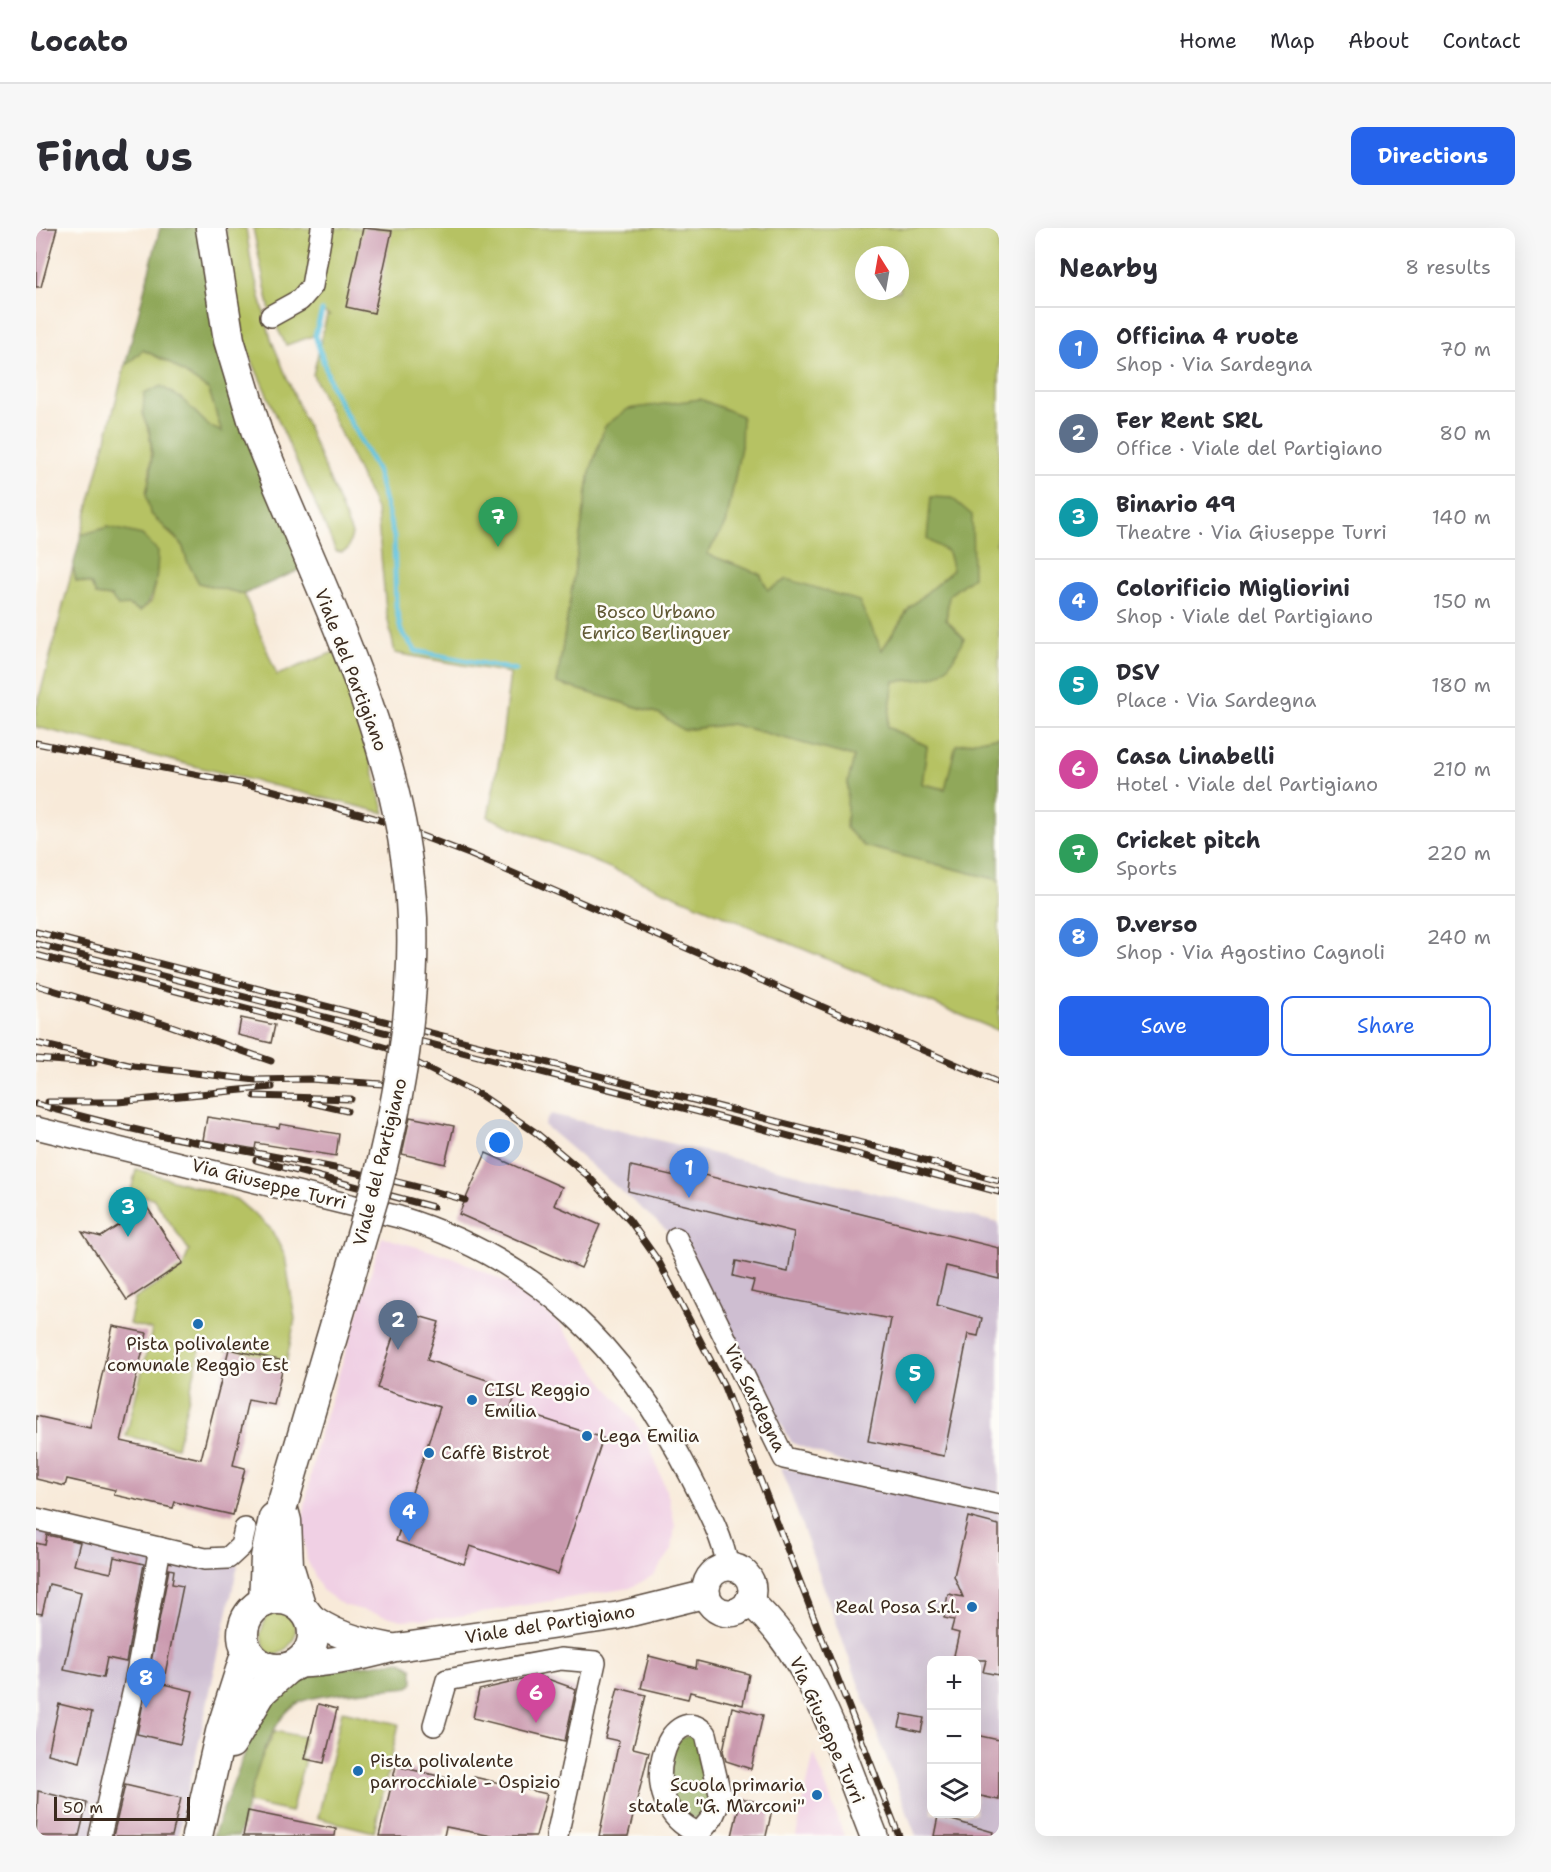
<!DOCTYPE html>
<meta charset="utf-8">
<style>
:root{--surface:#fff;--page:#f7f7f7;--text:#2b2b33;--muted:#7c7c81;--line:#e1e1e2;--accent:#2563eb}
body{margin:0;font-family:"Shantell Sans",sans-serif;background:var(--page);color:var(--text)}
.controls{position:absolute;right:18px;bottom:18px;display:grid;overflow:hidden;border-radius:12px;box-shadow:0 6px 24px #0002}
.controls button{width:54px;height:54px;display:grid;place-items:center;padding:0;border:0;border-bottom:2px solid var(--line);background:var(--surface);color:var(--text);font:30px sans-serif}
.compass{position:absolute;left:819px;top:18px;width:54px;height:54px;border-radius:50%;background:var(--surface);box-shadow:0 6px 24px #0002;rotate:349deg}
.scale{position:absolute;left:18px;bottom:15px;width:136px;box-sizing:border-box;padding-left:6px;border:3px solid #3b2a1e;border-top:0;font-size:16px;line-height:21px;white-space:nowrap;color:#3b2a1e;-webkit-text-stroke:4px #fdfcf7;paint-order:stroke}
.you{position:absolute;left:464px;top:915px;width:21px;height:21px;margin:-15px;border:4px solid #fff;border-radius:50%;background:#1a73e8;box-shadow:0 0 0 9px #1a73e833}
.badge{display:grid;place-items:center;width:39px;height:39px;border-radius:50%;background:var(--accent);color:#fff;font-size:20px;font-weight:700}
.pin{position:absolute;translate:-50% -50px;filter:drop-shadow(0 2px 3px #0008)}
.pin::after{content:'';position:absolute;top:32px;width:21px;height:18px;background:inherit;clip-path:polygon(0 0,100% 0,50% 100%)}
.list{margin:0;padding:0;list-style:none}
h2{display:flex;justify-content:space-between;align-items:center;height:78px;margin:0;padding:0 24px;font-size:26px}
h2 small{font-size:20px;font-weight:400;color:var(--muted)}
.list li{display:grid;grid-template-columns:39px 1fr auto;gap:18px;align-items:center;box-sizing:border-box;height:84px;padding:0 24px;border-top:2px solid var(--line)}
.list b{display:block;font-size:22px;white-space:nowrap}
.list p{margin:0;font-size:20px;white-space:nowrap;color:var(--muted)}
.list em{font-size:20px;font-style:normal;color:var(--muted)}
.actions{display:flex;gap:12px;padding:18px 24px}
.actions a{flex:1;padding:14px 0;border:2px solid var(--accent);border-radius:12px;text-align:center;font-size:21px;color:var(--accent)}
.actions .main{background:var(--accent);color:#fff}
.icon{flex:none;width:33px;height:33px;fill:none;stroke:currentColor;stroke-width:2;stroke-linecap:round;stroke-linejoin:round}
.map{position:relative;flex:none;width:963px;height:1608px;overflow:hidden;border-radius:12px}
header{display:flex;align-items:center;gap:36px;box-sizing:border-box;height:84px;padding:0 30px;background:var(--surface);border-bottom:2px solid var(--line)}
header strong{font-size:28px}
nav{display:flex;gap:33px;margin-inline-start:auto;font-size:21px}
.intro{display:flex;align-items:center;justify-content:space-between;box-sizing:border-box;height:144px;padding:0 36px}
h1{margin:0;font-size:42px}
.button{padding:15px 27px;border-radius:12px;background:var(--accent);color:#fff;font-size:21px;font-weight:700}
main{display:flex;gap:36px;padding:0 36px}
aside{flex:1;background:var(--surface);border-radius:12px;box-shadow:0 6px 24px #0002}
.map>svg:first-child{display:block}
.built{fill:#f0d0e4}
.industrial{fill:#cebed1;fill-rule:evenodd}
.green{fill:#b6c264;stroke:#787641;stroke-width:1.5;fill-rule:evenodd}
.forest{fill:#90a85a;stroke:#66693c;stroke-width:1.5}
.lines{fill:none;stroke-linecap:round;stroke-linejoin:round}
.stream{stroke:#61c3df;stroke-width:5}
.building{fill:#ca9aaf}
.minor-casing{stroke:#57473a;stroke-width:24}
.tertiary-casing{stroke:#57473a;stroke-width:30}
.secondary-casing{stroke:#57473a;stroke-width:33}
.minor{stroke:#fff;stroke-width:21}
.tertiary{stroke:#fff;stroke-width:27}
.secondary{stroke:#fff;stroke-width:30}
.rail-casing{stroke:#3b2a1e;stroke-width:7}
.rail{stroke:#fdfcf7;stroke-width:4.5;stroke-dasharray:14;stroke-linecap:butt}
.secondary-bridge-casing{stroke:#57473a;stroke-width:33;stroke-linecap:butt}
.secondary-bridge{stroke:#fff;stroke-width:30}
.poi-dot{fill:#1f6fb2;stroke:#fdfcf7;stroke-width:2}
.labels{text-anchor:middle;stroke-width:5;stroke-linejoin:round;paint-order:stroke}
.park-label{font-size:18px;fill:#605833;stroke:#fdfcf7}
.street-label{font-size:18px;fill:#3b2a1e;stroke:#fdfcf7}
.poi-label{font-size:18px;fill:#3b2a1e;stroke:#fdfcf7;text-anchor:start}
</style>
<header>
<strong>Locato</strong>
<nav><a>Home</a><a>Map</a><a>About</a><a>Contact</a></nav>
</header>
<div class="intro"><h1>Find us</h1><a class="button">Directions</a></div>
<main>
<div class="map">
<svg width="963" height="1608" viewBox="0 0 963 1608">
<rect width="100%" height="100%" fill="#fdfcf7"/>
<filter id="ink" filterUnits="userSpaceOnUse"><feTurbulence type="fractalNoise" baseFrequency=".0167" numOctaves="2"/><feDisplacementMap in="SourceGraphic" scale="12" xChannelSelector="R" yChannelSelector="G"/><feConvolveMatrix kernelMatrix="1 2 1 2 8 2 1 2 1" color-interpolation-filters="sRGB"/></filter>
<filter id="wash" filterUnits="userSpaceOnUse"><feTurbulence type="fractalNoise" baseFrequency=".008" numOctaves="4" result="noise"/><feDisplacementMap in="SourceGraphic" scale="24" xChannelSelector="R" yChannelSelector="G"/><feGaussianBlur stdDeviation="1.35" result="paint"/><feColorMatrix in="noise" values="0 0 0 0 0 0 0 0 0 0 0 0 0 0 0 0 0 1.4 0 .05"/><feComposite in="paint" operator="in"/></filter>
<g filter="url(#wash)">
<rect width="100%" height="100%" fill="#f8ead9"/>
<g class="built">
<polygon points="346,1009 416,1029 479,1058 519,1091 610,1209 633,1270 639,1297 636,1322 618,1347 594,1360 417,1389 366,1392 307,1377 286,1362 271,1332 266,1294 281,1215"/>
<polygon points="778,1525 808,1608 760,1608"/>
</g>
<g class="industrial">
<path d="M515,886L963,995V1608H880L819,1447L745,1239L912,1275L756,1215L640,1010L508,897ZM896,1432H940V1586H896Z"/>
<polygon points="0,1290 202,1337 142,1608 0,1608"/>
</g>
<g class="green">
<polygon points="190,0 210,0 215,34 235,111 316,306 312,321 306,324 300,323 210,119 197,58"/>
<path d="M217,0H963V301L960,315L963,321V508L955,511L910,561L886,556L891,518L851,499L858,453L928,410L910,392L913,367L937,349L912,324L917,342L874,379L846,422L732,362L724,346L670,326L690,296L705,218L569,198L554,245L521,455L624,486L647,502L696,496L819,529L812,554L828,618L963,652V803L452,589L465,520L474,445L359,425L350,383L341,283L277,147L291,87H293L286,83L277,108L250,117L235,88ZM828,27H864V63H828Z"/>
<path d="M107,122L132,134L173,162L186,205L173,198L159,184L107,188C119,213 116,240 110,266L131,303L146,316L151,333L163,355L208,366L241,447L303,422L349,585L0,499V482L37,339L40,353L55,356L60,367L75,369L104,383L115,374L120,356L72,299L45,307L89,138Z"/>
<polygon points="100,941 200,971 235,1001 249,1028 259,1091 250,1136 165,1117 141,1219 90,1208 116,1102 93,1096 99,1071 147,1039 153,1022 117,970 106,968 92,976"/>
<path d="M240,1384C269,1387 263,1418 240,1427L231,1424L224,1406L231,1388Z"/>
<polygon points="306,1483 363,1496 338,1604 282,1590"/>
<polygon points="239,1503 268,1509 264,1530 269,1531 255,1584 212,1575 222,1537"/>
</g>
<g class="forest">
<polygon points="124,0 167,0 268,340 208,366 163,355 151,333 146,316 114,285 110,266 115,246 116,222 113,201 107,188 108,166 125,158 146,171 173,198 186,204 173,162 132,134 107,122 89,138"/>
<path d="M664,171L706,188L705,218L690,296L671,326L724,346L732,362L751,351L823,373L846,422L874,379L917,342L912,324L891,311L895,269L916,270L936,287L937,349L913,367L910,392L928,410C909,451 902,451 858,453L851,499L891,518L886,556L909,561L920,517L963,508V652L828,618L810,600L812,554L818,529L696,496L647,502L624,486L521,455L554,244L569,198L592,181Z"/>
<path d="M72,299L106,307L122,323C121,346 122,367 104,383L93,377L82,378L75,369L60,367L55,356L40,353L37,339L45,307Z"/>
<path d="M364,1433L377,1441V1455L373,1459C347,1462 284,1465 264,1474C229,1490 213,1573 203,1608H177L212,1517L237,1470L261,1452L279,1444Z"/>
<polygon points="661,1505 679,1567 667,1586 659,1591 641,1582 633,1555 639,1512"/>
</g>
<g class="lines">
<polyline class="stream" points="286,83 279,107 296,160 341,243 358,309 360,379 365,403 380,423 480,442"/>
</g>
<g id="blocks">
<g class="building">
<polygon points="0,0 21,0 5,59 0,59"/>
<polygon points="327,0 356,3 338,85 310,79"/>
<polygon points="205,790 239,797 235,815 202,807"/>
<polygon points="171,889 243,900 244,896 303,906 300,928 220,915 219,921 167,912"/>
<polygon points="374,889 418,898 409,936 366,926"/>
<polygon points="450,925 526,959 518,977 564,997 545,1040 423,986"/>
<polygon points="595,938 639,948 641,943 666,950 668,947 963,1020 963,1051 910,1038 901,1077 946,1090 942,1108 932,1106 908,1228 832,1213 855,1091 715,1064 718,1053 697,1048 700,1033 752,1044 758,1004 592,963"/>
<polygon points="111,979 147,1035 91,1072 46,1004 65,1009"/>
<polygon points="365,1083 403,1094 391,1132 481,1162 475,1180 567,1210 522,1346 434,1318 428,1336 360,1313 404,1179 341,1160"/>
<polygon points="77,1098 111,1105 85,1213 165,1231 193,1121 248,1133 238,1177 212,1172 197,1237 209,1240 197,1287 139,1274 137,1280 78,1267 79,1262 31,1251 29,1258 0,1251 0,1188 54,1200"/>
<polygon points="932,1289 963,1297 963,1447 947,1444 950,1432 917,1432 923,1405 915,1403 918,1392 908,1390 912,1366 927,1369 918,1348"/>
<polygon points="11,1307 44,1314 38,1337 75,1345 78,1329 108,1336 90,1434 71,1430 67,1450 28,1442 45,1364 13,1356 6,1386 0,1385 0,1315 9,1317"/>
<polygon points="133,1341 138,1342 136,1356 147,1358 127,1456 157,1463 144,1516 101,1506"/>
<polygon points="613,1428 660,1440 661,1433 713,1446 707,1477 654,1464 652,1471 605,1460"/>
<polygon points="503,1448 540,1461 529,1513 437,1490 443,1462"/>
<polygon points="582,1460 610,1467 597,1520 613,1524 592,1608 563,1608 583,1513 569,1510"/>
<polygon points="23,1476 56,1484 44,1534 12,1526"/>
<polygon points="282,1476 301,1481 288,1535 269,1531"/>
<polygon points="696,1479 727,1487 715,1541 690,1533 687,1523"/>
<polygon points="866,1486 888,1490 885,1504 863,1499"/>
<polygon points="940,1507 963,1512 963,1572 940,1567"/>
<polygon points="360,1538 437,1556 438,1549 511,1566 500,1608 456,1608 410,1599 408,1608 343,1608"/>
<polygon points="89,1557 145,1570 136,1608 77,1608"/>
<polygon points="2,1563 51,1575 43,1608 0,1608"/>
<polygon points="705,1570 737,1578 730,1608 696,1608"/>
<polygon points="212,1583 300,1601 299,1608 207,1608"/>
<polygon points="902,1588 957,1604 956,1608 898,1608"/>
</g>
</g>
</g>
<g filter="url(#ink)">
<use href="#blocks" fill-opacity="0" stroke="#57473a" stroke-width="1.5"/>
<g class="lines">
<g class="minor-casing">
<g id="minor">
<polyline points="235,88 264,72 276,58 286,0"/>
<path d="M0,900L363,989C501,1031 589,1120 654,1247C669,1277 686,1306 692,1339"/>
<polyline points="640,1010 748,1230 963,1277"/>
<polyline points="0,1291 169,1331 192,1330 205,1318 209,1301"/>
<polyline points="398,1497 411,1452 525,1431 559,1434 521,1608"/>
<polyline points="64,1608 98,1461 124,1320"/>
<path d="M661,1608L676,1590L685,1570L670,1506C635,1466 592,1575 662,1605"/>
</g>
</g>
<g class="tertiary-casing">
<g id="tertiary">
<circle cx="693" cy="1362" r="23"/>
<path d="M713,1373C779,1431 806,1528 838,1608"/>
<path d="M271,1386C294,1406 323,1413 353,1419"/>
<path d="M262,1436C295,1435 325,1429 357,1420L581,1388L670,1366"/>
</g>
</g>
<g class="secondary-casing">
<g id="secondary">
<polyline points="175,0 193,112 221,205"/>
<polyline points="246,1278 250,1293 252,1337 264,1377"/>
<circle cx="242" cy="1406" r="35"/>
<polyline points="228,1374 230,1329 238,1290"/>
<polyline points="195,1515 226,1463 252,1440"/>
<polyline points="161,1608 185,1504 211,1423"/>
</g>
</g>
<use href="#minor" class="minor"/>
<use href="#tertiary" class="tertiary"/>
<use href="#secondary" class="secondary"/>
<g class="rail-casing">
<g id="rail">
<polyline points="0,515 224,559 338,590 433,626 963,855"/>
<polyline points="0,704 841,919 963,953"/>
<polyline points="0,716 671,886 963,964"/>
<polyline points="0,727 284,800 351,820 446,868 499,904 552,948 594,993 623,1034 687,1156 863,1608"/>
<polyline points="0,757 127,795 235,833"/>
<polyline points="0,815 97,838 220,852 273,851 346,856"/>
<polyline points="0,831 58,835"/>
<polyline points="219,868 315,871"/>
<polyline points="12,874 82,874 236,859"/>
<polyline points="276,875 311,883"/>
<path d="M0,876C44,888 88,900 133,909C233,928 332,943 429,972"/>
<polyline points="220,932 397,979"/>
</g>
</g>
<use href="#rail" class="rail"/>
<g class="secondary-bridge-casing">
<path id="secondary-bridge" d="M221,205C283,361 369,518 376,690C379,780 364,866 342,953L246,1278"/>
</g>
<use href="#secondary-bridge" class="secondary-bridge"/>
</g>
</g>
<g class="poi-dot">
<circle cx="162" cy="1096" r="6"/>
<circle cx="436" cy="1172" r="6"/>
<circle cx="551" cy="1208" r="6"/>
<circle cx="393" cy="1225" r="6"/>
<circle cx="936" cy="1379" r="6"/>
<circle cx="322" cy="1543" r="6"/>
<circle cx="781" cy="1567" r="6"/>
</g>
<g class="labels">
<g class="park-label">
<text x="620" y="390">Bosco Urbano<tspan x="620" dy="21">Enrico Berlinguer</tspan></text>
</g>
<g class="street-label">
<text transform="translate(315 442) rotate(69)" y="6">Viale del Partigiano</text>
<text transform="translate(344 934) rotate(-76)" y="6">Viale del Partigiano</text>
<text transform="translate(233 956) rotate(14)" y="6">Via Giuseppe Turri</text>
<text transform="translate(719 1170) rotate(64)" y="6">Via Sardegna</text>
<text transform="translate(514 1396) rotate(-9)" y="6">Viale del Partigiano</text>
<text transform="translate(791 1502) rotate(66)" y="6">Via Giuseppe Turri</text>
</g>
<g class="poi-label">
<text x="162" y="1122" text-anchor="middle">Pista polivalente<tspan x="162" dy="21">comunale Reggio Est</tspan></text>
<text x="448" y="1168">CISL Reggio<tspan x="448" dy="21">Emilia</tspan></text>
<text x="563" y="1214">Lega Emilia</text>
<text x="405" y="1231">Caffè Bistrot</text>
<text x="924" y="1385" text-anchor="end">Real Posa S.r.l.</text>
<text x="334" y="1539">Pista polivalente<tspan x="334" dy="21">parrocchiale - Ospizio</tspan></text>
<text x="769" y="1563" text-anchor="end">Scuola primaria<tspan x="769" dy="21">statale "G. Marconi"</tspan></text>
</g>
</g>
</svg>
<div class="controls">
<button>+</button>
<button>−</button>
<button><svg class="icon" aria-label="layers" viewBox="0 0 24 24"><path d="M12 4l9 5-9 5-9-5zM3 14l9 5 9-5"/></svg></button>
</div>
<svg class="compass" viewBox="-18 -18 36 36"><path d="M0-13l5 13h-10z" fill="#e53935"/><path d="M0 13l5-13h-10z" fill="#7c7c81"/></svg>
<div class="scale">50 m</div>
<div class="you"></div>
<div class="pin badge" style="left:653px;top:970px;background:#3f7fe0">1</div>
<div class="pin badge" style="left:362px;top:1122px;background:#5c6f8a">2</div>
<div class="pin badge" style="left:92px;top:1009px;background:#0f9aa8">3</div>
<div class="pin badge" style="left:373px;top:1314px;background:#3f7fe0">4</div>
<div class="pin badge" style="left:879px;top:1176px;background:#0f9aa8">5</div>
<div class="pin badge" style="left:500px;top:1495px;background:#d1479c">6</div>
<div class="pin badge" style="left:462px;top:319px;background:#2e9e5b">7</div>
<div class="pin badge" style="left:110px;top:1480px;background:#3f7fe0">8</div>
</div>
<aside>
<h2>Nearby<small>8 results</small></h2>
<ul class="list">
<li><span class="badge" style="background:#3f7fe0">1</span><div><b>Officina 4 ruote</b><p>Shop · Via Sardegna</p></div><em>70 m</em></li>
<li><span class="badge" style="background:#5c6f8a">2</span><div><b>Fer Rent SRL</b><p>Office · Viale del Partigiano</p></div><em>80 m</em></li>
<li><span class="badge" style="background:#0f9aa8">3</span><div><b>Binario 49</b><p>Theatre · Via Giuseppe Turri</p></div><em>140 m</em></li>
<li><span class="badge" style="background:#3f7fe0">4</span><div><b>Colorificio Migliorini</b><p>Shop · Viale del Partigiano</p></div><em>150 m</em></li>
<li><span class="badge" style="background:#0f9aa8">5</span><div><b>DSV</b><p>Place · Via Sardegna</p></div><em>180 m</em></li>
<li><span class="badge" style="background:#d1479c">6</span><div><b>Casa Linabelli</b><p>Hotel · Viale del Partigiano</p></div><em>210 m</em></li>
<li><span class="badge" style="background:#2e9e5b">7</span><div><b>Cricket pitch</b><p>Sports</p></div><em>220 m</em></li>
<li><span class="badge" style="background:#3f7fe0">8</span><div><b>D.verso</b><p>Shop · Via Agostino Cagnoli</p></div><em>240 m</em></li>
</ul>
<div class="actions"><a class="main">Save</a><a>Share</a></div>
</aside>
</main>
